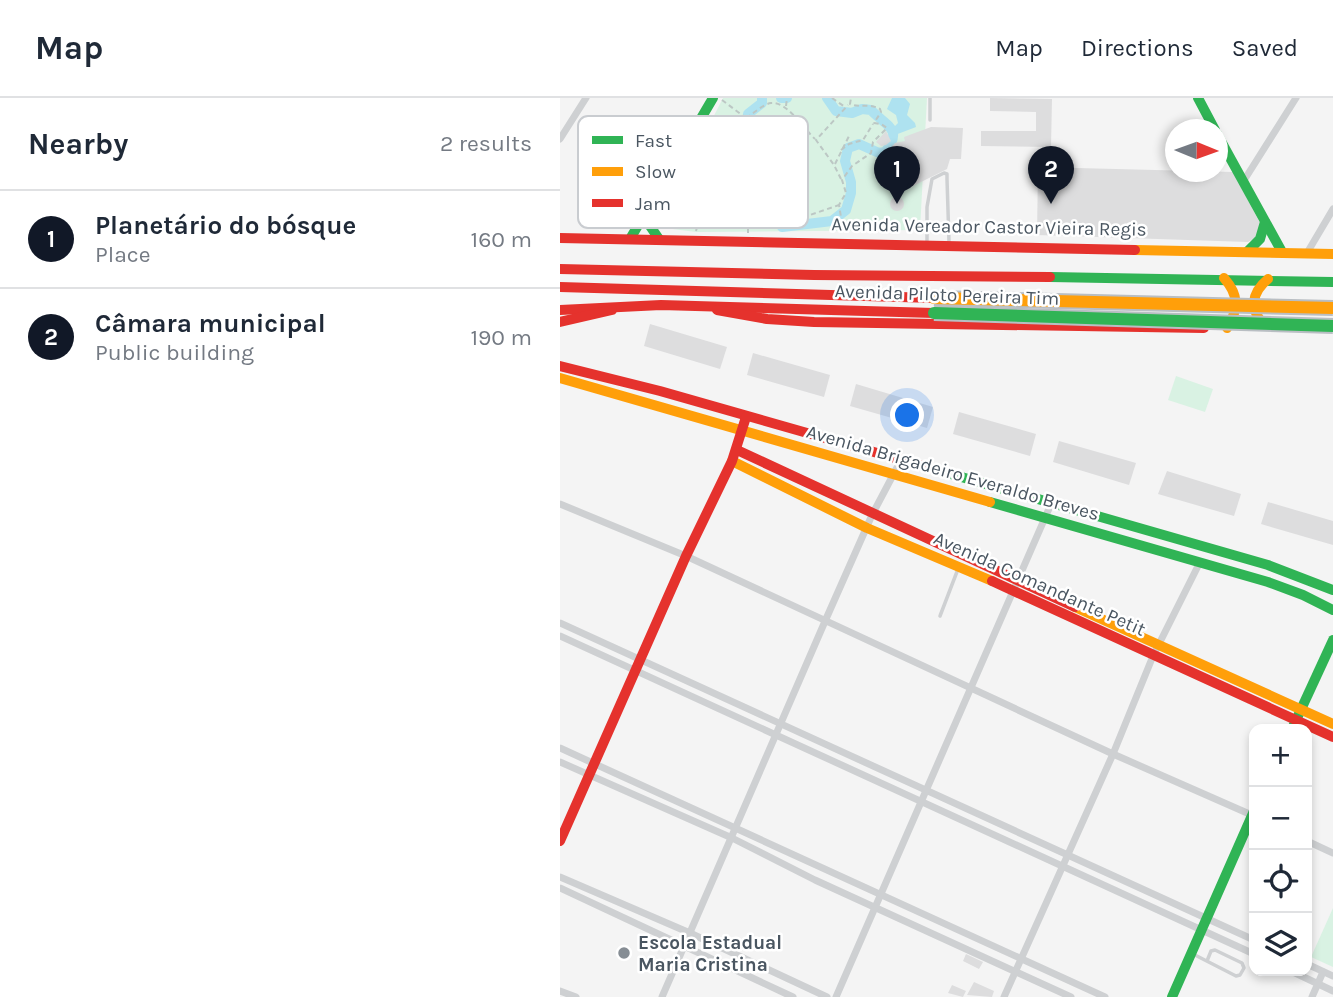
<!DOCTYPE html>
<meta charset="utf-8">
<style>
:root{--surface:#fff;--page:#f6f6f7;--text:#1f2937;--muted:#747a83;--line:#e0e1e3;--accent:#111827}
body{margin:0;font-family:Karla,sans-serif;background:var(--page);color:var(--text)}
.controls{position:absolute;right:21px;bottom:21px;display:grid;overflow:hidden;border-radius:14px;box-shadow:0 4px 10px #0003}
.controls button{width:63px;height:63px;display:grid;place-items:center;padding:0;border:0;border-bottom:2px solid var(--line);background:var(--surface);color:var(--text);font:35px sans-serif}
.compass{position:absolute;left:605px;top:21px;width:63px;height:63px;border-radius:50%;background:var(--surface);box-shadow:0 4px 10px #0003;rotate:91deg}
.you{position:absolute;left:348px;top:318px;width:24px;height:24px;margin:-18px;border:5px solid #fff;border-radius:50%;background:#1a73e8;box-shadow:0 0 0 10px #1a73e833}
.badge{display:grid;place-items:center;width:46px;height:46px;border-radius:50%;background:var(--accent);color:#fff;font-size:23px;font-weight:700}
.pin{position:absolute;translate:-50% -58px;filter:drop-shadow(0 2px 4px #0008)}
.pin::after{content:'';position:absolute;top:37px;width:24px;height:21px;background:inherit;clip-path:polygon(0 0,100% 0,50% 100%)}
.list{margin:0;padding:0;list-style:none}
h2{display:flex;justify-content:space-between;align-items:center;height:91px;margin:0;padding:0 28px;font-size:30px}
h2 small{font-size:23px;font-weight:400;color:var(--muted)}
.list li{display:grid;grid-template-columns:46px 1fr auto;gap:21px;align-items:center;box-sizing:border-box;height:98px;padding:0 28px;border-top:2px solid var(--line)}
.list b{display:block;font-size:26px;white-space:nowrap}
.list p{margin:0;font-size:23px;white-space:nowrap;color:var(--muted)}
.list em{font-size:23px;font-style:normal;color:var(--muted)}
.icon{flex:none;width:38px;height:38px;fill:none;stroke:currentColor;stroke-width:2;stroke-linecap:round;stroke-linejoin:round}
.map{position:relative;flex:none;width:773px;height:899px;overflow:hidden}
header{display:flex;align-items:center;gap:42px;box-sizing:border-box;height:98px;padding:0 35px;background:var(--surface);border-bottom:2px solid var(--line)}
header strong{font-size:33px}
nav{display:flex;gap:38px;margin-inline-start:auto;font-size:24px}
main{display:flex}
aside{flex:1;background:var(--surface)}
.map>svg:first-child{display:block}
.green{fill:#d9f2e3}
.water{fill:#aee2f0}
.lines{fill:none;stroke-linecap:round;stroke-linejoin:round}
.stream{stroke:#aee2f0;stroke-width:2.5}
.canal{stroke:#aee2f0;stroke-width:10}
.building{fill:#ddddde}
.path{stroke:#bcc7c4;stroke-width:2;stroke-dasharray:5 3.5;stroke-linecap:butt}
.lane{stroke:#ced0d2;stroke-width:3.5}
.street{stroke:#ced0d2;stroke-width:7}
.fast{stroke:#30b455;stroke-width:10}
.slow{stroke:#ff9f0a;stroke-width:10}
.jam{stroke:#e5322d;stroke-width:10}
.fast-bridge-casing{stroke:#b9bec3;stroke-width:16;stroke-linecap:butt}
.slow-bridge-casing{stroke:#b9bec3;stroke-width:16;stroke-linecap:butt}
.fast-bridge{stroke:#30b455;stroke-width:12}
.slow-bridge{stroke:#ff9f0a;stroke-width:12}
.poi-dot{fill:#868d94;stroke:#fff;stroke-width:2.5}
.labels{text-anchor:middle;stroke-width:5;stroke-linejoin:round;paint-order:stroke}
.street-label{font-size:19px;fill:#4a5661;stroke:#fff}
.poi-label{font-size:19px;font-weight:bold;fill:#4a5661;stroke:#fff;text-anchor:start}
.key{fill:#fff;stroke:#c9ccd0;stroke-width:2}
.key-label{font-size:19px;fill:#4a5661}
</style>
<header>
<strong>Map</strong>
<nav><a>Map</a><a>Directions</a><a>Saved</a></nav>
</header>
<main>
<aside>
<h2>Nearby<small>2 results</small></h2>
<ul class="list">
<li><span class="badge">1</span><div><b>Planetário do bósque</b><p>Place</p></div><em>160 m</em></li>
<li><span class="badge">2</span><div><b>Câmara municipal</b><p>Public building</p></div><em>190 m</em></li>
</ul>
</aside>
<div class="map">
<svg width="773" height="899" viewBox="0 0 773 899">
<rect width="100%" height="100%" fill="#f4f4f4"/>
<g class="green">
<polygon points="163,0 367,0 360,132 136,134 97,129"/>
<polygon points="616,278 653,291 645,314 608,302"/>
<polygon points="773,810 773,869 751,859"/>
</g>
<polygon class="water" points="332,0 345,0 350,6 347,17 355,25 356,29 335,37 332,31 338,25 336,17 327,11"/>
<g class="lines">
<polyline class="stream" points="139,107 145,106"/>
<g class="canal">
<polyline points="221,0 227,0"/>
<polyline points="188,16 202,5 202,0"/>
<path d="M135,90L131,79L138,73C139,59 148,61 159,57"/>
<polyline points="130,96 135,90 142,88 146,92 160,92 165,102"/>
<path d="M171,104V108C183,114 201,104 212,114C216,118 219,125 222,129L272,123L286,112L291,95V84L285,63L288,50L299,46L319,55L325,54C344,31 326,28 311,12L302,11L292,15L276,13L267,0"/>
<path d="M145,106L153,109L165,102L171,104L182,103L186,94L184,88C175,83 173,76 169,67L160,63C156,44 168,34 181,22"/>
</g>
</g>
<g class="building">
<polygon points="430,0 492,1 491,49 421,48 421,33 476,33 476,14 430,13"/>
<polygon points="371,29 403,30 401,61 390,61 387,71 347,91 340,85 326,55 335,45 345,43 344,39"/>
<polygon points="326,33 331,43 326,47 321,48 316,44"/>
<polygon points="478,69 673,74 701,127 695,140 688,144 477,137"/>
<circle cx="337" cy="106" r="7"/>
<polygon points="90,226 167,249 160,271 84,248"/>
<polygon points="193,255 270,277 264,299 187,277"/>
<polygon points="296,286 373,309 367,330 290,308"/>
<polygon points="399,314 476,336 470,358 393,336"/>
<polygon points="499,343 576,365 569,387 493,364"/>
<polygon points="607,373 681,396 674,418 598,396"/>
<polygon points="708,404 773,423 773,447 701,426"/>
<polygon points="406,856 423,864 419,871 403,863"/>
<polygon points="414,884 434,893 432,899 407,897"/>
<polygon points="392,887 406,893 403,899 388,895"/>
</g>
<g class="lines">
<g class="path">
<polyline points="272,0 285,9"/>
<path d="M162,2L186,20L163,44L161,53C170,72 190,82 197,102L208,104L222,120L244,119L279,107"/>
<polyline points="226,8 227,0"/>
<path d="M186,20C193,16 203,6 211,5C227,3 244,31 255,41"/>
<polyline points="281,52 289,46 303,42 313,26"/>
<polyline points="275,66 289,38"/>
<polyline points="129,75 145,81 151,87 162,86 171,97 167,108 172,119"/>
<polyline points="281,81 274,67 256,42 288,7"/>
<polyline points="136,133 139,122 146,117 172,119 181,127 188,129"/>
<path d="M279,134L282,125L279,107L286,95L282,82L292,68L311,55L313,44L327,30L321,26L314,25L321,14L320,11C309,5 300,10 290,6L291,0"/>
<polyline points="188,135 188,129 203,120 208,104"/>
</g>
<g class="lane">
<polyline points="370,22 370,0"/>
<polyline points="367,145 367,109 372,81 384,75 387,76 387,81 389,144"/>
<polyline points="380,518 398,471"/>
<polyline points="633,856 676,878 680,877 684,870 682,865 655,852 651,853 647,863"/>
</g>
<g class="street">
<polyline points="0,41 26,0"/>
<polyline points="683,84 736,0"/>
<polyline points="747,155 773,111"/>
<polyline points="0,406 126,458 553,656 694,718"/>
<polyline points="0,525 694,842"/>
<polyline points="0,538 694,856"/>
<polyline points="0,650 545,899"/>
<polyline points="0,664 172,740 255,782 511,899"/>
<polyline points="747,743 773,755"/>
<polyline points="0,779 130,835 267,899"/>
<polyline points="0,790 233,899"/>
<polyline points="747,866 773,878"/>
<polyline points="731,873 773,893"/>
<polyline points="0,893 16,899"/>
<polyline points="102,899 266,521 312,417 341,362"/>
<polyline points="276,899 491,406"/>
<polyline points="444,899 553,656 593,558 640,464"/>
<polyline points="752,899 763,874"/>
</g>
<g class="fast">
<polyline points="638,0 655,32"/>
<polyline points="657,36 722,154"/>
<polyline points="89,112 90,128 99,141"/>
<polyline points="70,141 153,0"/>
<polyline points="687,154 700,141 705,124"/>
<polyline points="490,179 773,184"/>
<polyline points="377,372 708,467 773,492"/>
<polyline points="430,404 708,484 743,497 773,512"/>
<polyline points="732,631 773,542"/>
<polyline points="612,899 694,713"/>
</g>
<g class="slow">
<polyline points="575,152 773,156"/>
<path d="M664,180C679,197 679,211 667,230"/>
<path d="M705,228C689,212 691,195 708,181"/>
<polyline points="0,280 430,404"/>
<polyline points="172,363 307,430 432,483"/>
<polyline points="515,509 773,626"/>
</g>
<g class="jam">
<polyline points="0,140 575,152"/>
<polyline points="0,171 254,177 490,179"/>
<polyline points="0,189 374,200"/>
<polyline points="0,212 101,207 374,215"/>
<polyline points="157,212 207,221 254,224 644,230"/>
<polyline points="0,224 52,212"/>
<polyline points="0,268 100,293 377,372"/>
<polyline points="177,352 515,509"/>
<polyline points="432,483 773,639"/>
<polyline points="0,743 126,458 172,363 186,319"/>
</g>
<g class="fast-bridge-casing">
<polyline id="fast-bridge" points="374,215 773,228"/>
</g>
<g class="slow-bridge-casing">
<polyline id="slow-bridge" points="374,200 773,210"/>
</g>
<use href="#fast-bridge" class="fast-bridge"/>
<use href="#slow-bridge" class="slow-bridge"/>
</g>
<circle class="poi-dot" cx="64" cy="855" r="7"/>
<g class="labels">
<g class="street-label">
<text transform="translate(429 128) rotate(1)" y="7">Avenida Vereador Castor Vieira Regis</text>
<text transform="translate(387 196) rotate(2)" y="7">Avenida Piloto Pereira Tim</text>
<text transform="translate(393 374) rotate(16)" y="7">Avenida Brigadeiro Everaldo Breves</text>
<text transform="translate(480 485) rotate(24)" y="7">Avenida Comandante Petit</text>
</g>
<g class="poi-label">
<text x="78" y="851">Escola Estadual<tspan x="78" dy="22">Maria Cristina</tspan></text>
</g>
</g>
<rect x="18" y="18" width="230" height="112" rx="10" class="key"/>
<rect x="32" y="38" width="31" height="8" fill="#30b455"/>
<rect x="32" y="69" width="31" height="9" fill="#ff9f0a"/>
<rect x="32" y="101" width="31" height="8" fill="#e5322d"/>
<g class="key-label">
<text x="75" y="49">Fast</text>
<text x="75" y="80">Slow</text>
<text x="75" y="112">Jam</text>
</g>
</svg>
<div class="controls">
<button>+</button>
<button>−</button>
<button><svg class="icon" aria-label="locate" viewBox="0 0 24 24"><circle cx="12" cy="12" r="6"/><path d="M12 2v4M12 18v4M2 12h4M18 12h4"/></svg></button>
<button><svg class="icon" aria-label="layers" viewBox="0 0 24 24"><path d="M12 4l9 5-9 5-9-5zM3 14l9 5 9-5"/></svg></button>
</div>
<svg class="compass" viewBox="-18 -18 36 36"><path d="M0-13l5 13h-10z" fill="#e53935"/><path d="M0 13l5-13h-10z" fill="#747a83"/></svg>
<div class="you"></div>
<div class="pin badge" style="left:337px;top:106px">1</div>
<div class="pin badge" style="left:491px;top:106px">2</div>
</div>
</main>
